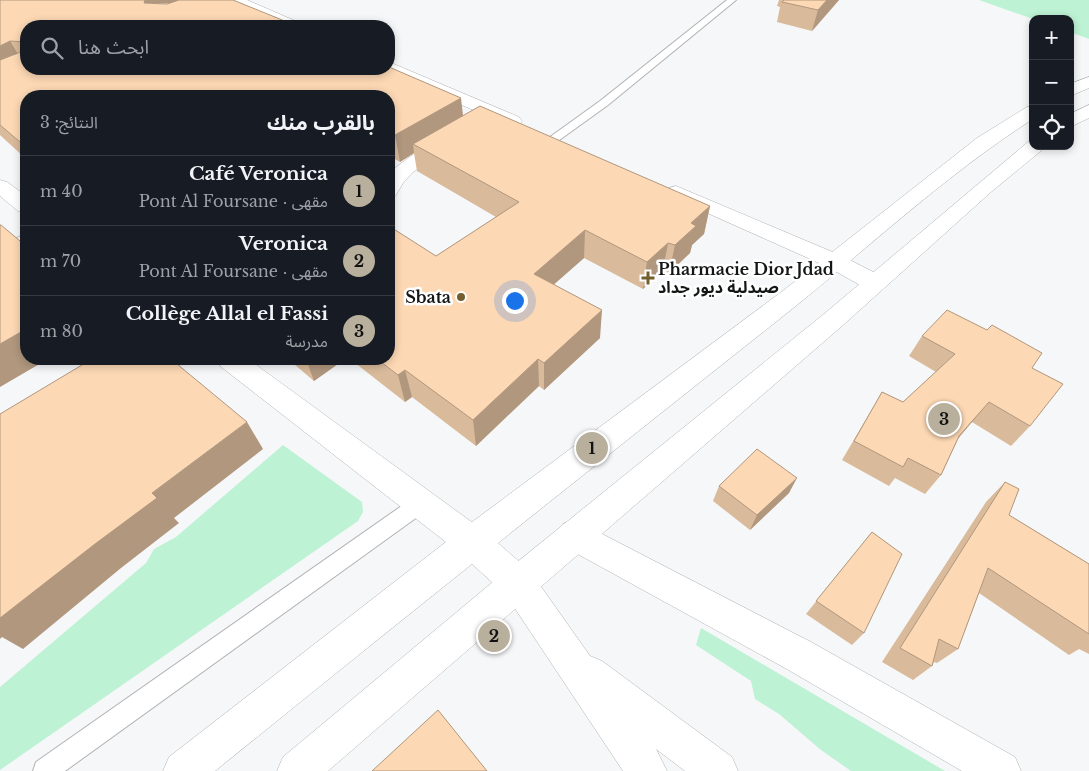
<!DOCTYPE html>
<html lang="ar">
<meta charset="utf-8">
<style>
:root{--surface:#171b24;--page:#242831;--text:#f1f3f6;--muted:#9ea1a6;--line:#363941;--accent:#b8b09c}
body{margin:0;font-family:"Libre Baskerville","Noto Sans Arabic",serif;background:var(--page);color:var(--text);direction:rtl}
.controls{position:absolute;right:15px;top:15px;display:grid;overflow:hidden;border-radius:10px;box-shadow:0 2px 8px #0003}
.controls button{width:45px;height:45px;display:grid;place-items:center;padding:0;border:0;border-bottom:1px solid var(--line);background:var(--surface);color:var(--text);font:25px sans-serif}
.you{position:absolute;left:514px;top:300px;width:18px;height:18px;margin:-12px;border:4px solid #fff;border-radius:50%;background:#1a73e8;box-shadow:0 0 0 8px #1a73e833}
.badge{display:grid;place-items:center;width:32px;height:32px;border-radius:50%;background:var(--accent);color:#111;font-size:16px;font-weight:700}
.pin{position:absolute;translate:-50% -50%;border:2px solid #fff;box-shadow:0 1px 5px #0006}
.list{margin:0;padding:0;list-style:none}
h2{display:flex;justify-content:space-between;align-items:center;height:65px;margin:0;padding:0 20px;font-size:21px}
h2 small{font-size:16px;font-weight:400;color:var(--muted)}
.list li{display:grid;grid-template-columns:32px 1fr auto;gap:15px;align-items:center;box-sizing:border-box;height:70px;padding:0 20px;border-top:1px solid var(--line)}
.list b{display:block;font-size:19px;white-space:nowrap}
.list p{margin:0;font-size:16px;white-space:nowrap;color:var(--muted)}
.list em{font-size:16px;font-style:normal;color:var(--muted)}
.icon{flex:none;width:28px;height:28px;fill:none;stroke:currentColor;stroke-width:2;stroke-linecap:round;stroke-linejoin:round}
.map{position:relative;flex:none;width:1089px;height:771px;overflow:hidden;direction:ltr}
.search{position:absolute;background:var(--surface);box-shadow:0 2px 8px #0003;left:20px;top:20px;width:375px;height:55px;display:flex;align-items:center;gap:12px;box-sizing:border-box;padding:0 18px;border-radius:20px;color:var(--muted);font-size:19px}
.panel{position:absolute;background:var(--surface);box-shadow:0 2px 8px #0003;left:20px;top:90px;width:375px;height:275px;border-radius:20px;direction:rtl}
.map>svg:first-child{display:block}
.green{fill:#bdf2d4}
.lines{fill:none;stroke-linecap:round;stroke-linejoin:round}
.lane-casing{stroke:#b1b2b3;stroke-width:2}
.street-casing{stroke:#b1b2b3;stroke-width:1}
.secondary-casing{stroke:#b1b2b3;stroke-width:1}
.lane{fill:#fff;fill-rule:evenodd}
.street{fill:#fff;fill-rule:evenodd}
.secondary{fill:#fff;fill-rule:evenodd}
.wall{fill:#d9ba9b}
.shaded-wall{fill:#b0977e}
.building{fill:#fcd8b4;stroke:#b0977e}
.poi-dot{fill:#725f2d;stroke:#fff;stroke-width:2}
.labels{text-anchor:middle;stroke-width:5;stroke-linejoin:round;paint-order:stroke}
.poi-label{font-size:16px;font-weight:bold;fill:#141515;stroke:#fff;text-anchor:start}
</style>
<div class="map">
<svg width="1089" height="771" viewBox="0 0 1089 771">
<rect width="100%" height="100%" fill="#f6f7f9"/>
<g class="green">
<polygon points="979,0 1089,0 1089,39 1070,32 1070,19 1033,19"/>
<polygon points="283,445 362,502 363,512 358,521 0,770 0,687 146,563 154,549 176,537"/>
<polygon points="701,628 945,771 851,771 821,750 779,714 755,699 751,681 696,645"/>
</g>
<g class="lines">
<g class="lane-casing">
<g id="lane">
<polygon points="727,0 736,0 608,105 558,141 550,141 548,139 550,137 600,101"/>
<polygon points="420,496 427,498 429,504 427,510 65,771 33,771 36,762 413,498"/>
</g>
</g>
<g class="street-casing">
<g id="street">
<polygon points="228,0 247,0 300,23 302,26 283,26 230,3"/>
<polygon points="389,62 519,117 522,121 519,125 513,126 507,125 383,70 382,69 389,69"/>
<polygon points="448,137 455,139 458,143 455,147 413,172 403,183 396,195 389,197 389,174 391,171 415,153"/>
<polygon points="0,180 7,182 26,196 26,212 18,211 0,196"/>
<polygon points="676,186 842,256 883,277 887,283 883,289 875,291 867,289 826,266 669,196 666,192 669,188"/>
<polygon points="26,234 26,250 0,261 0,245"/>
<polygon points="216,359 248,359 484,531 530,571 590,656 602,661 732,757 738,771 685,771 656,749 667,771 623,771 506,595 460,553 220,366"/>
<polygon points="575,520 811,642 1015,757 1021,771 962,771 785,668 563,546 559,535 563,524"/>
</g>
</g>
<g class="secondary-casing">
<g id="secondary">
<polygon points="1089,77 1089,88 1070,96 1070,84"/>
<polygon points="1089,105 1089,118 1070,127 1070,114"/>
<path d="M1033,106V119C941,178 862,254 777,321C589,470 401,620 215,771H163L169,757L460,531L784,290L977,138L1027,107Z"/>
<polygon points="1033,141 1033,146 1044,146 1042,150 991,192 842,326 328,771 277,771 283,757 506,571 824,314 1028,142"/>
</g>
</g>
<use href="#lane" class="lane"/>
<use href="#street" class="street"/>
<use href="#secondary" class="secondary"/>
</g>
<g class="wall">
<polygon points="0,0 26,26 26,69 389,69 463,116 710,206 704,234 692,245 690,253 669,273 663,270 643,289 584,258 554,284 600,338 544,390 539,386 476,446 412,397 405,402 350,359 389,359 436,256 496,217 417,171 414,153 400,162 393,158 389,161 389,96 26,96 26,159 0,135"/>
<polygon points="779,0 839,0 812,31 777,22 780,7 777,6"/>
<polygon points="922,336 1032,368 1030,426 1011,446 972,422 958,439 941,475 925,494 895,478 889,486 842,460 882,392 903,402 936,372 909,356"/>
<polygon points="288,359 345,359 314,381"/>
<polygon points="1005,482 1009,515 1089,564 1089,654 1079,649 1069,655 979,593 958,649 937,663 934,662 932,666 913,680 882,662 986,502"/>
<polygon points="719,486 789,493 750,530 713,501"/>
<polygon points="872,532 864,633 852,645 806,614"/>
</g>
<g class="shaded-wall">
<polygon points="145,0 206,0 208,4 144,3"/>
<polygon points="827,0 839,0 812,31 818,10"/>
<polygon points="10,41 25,66 0,78 0,46"/>
<polygon points="461,98 464,124 413,144 414,153 400,162 395,135"/>
<polygon points="389,134 393,158 389,161"/>
<polygon points="710,206 704,234 692,245 690,253 669,273 675,245 691,223"/>
<polygon points="585,230 584,258 534,302 534,274"/>
<polygon points="668,243 663,270 643,289 647,262"/>
<polygon points="602,310 600,338 544,390 544,363"/>
<polygon points="26,329 26,359 48,359 0,387 0,344"/>
<polygon points="306,359 345,359 314,381"/>
<polygon points="538,359 539,386 476,446 473,420"/>
<polygon points="405,370 412,397 405,402 398,375"/>
<polygon points="989,402 972,422 943,455 959,436"/>
<polygon points="247,422 263,449 174,518 179,523 121,568 23,649 2,637 0,639 0,618 152,493"/>
<polygon points="797,478 789,493 750,530 757,515"/>
</g>
<g class="building">
<polygon points="0,0 145,0 144,3 167,4 179,0 233,0 297,26 26,26 26,42 10,41 0,46"/>
<polygon points="784,0 827,0 818,10 782,2"/>
<polygon points="26,50 26,69 128,69 134,72 156,72 158,70 157,69 389,69 389,67 461,98 395,135 389,131 389,96 26,96 26,147 0,125 0,60"/>
<polygon points="480,106 710,206 691,223 696,226 675,245 668,243 647,262 585,230 534,274 602,310 544,363 538,359 473,420 405,370 398,375 377,359 389,359 389,226 436,256 519,202 413,144"/>
<polygon points="0,225 1,225 26,246 26,329 0,344"/>
<polygon points="947,310 987,330 992,325 1042,353 1032,368 1063,384 1030,426 989,402 959,436 941,475 908,458 903,467 854,441 882,392 903,402 955,354 922,336"/>
<polygon points="92,359 171,359 247,422 152,493 157,498 95,544 0,618 0,414"/>
<polygon points="757,449 797,478 757,515 719,486"/>
<polygon points="1005,482 1019,489 1009,515 1089,564 1089,634 988,568 958,649 939,639 932,666 900,648"/>
<polygon points="872,532 902,554 864,633 816,601"/>
<polygon points="438,710 487,771 372,771"/>
</g>
<g class="poi-dot">
<path d="M645.5 270.5h5v5h5v5h-5v5h-5v-5h-5v-5h5z"/>
<circle cx="461" cy="297" r="5"/>
</g>
<g class="labels">
<g class="poi-label">
<text x="658" y="275">Pharmacie Dior Jdad<tspan x="658" dy="18">صيدلية ديور جداد</tspan></text>
<text x="451" y="303" text-anchor="end">Sbata</text>
</g>
</g>
</svg>
<div class="controls">
<button>+</button>
<button>−</button>
<button><svg class="icon" aria-label="locate" viewBox="0 0 24 24"><circle cx="12" cy="12" r="6"/><path d="M12 2v4M12 18v4M2 12h4M18 12h4"/></svg></button>
</div>
<div class="you"></div>
<div class="pin badge" style="left:592px;top:448px">1</div>
<div class="pin badge" style="left:494px;top:636px">2</div>
<div class="pin badge" style="left:944px;top:419px">3</div>
<div class="search"><svg class="icon" aria-label="search" viewBox="0 0 24 24"><circle cx="10" cy="10" r="6"/><path d="M15 15l6 6"/></svg>ابحث هنا</div>
<section class="panel">
<h2>بالقرب منك<small>النتائج: 3</small></h2>
<ul class="list">
<li><span class="badge">1</span><div><b>Café Veronica</b><p>مقهى · Pont Al Foursane</p></div><em>40 m</em></li>
<li><span class="badge">2</span><div><b>Veronica</b><p>مقهى · Pont Al Foursane</p></div><em>70 m</em></li>
<li><span class="badge">3</span><div><b>Collège Allal el Fassi</b><p>مدرسة</p></div><em>80 m</em></li>
</ul>
</section>
</div>
